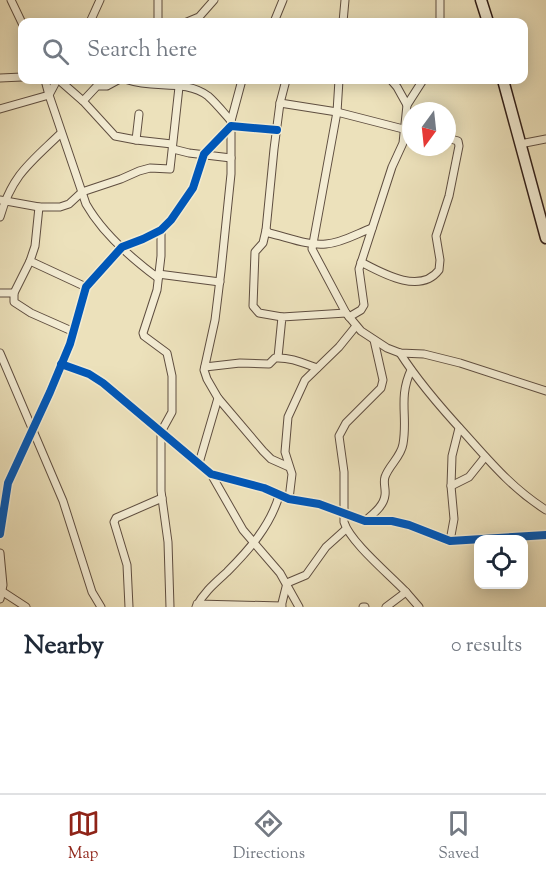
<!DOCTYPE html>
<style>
:root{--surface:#fff;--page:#f2f2f3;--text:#1f2937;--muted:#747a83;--line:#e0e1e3;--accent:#8f2418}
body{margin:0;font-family:"Sorts Mill Goudy",serif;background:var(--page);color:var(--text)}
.controls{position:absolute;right:18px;bottom:18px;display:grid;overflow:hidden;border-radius:12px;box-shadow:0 3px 15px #0003}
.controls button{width:54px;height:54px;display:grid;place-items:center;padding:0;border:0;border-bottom:2px solid var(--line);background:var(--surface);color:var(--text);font:30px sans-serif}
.compass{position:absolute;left:402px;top:102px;width:54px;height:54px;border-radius:50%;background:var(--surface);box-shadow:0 3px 15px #0003;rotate:195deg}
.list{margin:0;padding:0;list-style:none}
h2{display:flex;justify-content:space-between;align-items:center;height:78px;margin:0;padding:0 24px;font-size:26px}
h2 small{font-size:20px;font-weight:400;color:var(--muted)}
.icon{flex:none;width:33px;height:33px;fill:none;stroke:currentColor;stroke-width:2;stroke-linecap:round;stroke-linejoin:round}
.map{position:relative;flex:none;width:546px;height:607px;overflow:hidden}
.search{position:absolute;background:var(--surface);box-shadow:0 3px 15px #0003;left:18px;right:18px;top:18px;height:66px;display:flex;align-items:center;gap:15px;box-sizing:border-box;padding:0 21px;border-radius:12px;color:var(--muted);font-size:22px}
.sheet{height:186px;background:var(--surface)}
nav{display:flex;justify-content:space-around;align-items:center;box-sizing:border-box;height:84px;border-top:2px solid var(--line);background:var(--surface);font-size:16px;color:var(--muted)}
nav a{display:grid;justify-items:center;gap:3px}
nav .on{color:var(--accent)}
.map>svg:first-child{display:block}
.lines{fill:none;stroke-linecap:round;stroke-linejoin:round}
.street-casing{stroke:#5f4e40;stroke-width:9}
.secondary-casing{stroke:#301d17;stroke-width:13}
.street{stroke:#f3ecd3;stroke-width:7}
.secondary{stroke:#f3ecd3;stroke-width:10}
.cycleway-casing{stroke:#f3ecd3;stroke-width:11}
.cycleway{stroke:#0057b8;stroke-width:8}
</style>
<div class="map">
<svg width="546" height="607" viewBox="0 0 546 607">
<rect width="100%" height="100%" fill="#ece1bb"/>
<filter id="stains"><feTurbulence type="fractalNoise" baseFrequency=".00333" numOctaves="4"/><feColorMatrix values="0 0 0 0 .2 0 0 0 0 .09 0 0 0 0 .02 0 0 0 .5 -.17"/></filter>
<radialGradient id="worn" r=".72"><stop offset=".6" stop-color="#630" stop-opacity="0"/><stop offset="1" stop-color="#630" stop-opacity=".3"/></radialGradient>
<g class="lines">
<g class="street-casing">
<g id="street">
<polyline points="11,0 22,23"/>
<polyline points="158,0 158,22"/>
<polyline points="90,22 100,0"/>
<polyline points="187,22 199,17 214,0"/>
<polyline points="274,22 283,0"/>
<polyline points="343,22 345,0"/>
<polyline points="440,22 440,0"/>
<polyline points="0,78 22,77"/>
<path d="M57,80L49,95L86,204C103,234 131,258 158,278"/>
<polyline points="59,80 83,101 115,136 136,140"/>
<path d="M128,80C154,89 186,79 208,96C216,103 224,113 231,121"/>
<polyline points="242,80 231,121 231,174 221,271 215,320 204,370 207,379 218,398 263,451 271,459 289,467"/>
<path d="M286,80L280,103L274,149L266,230L269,233C287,237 308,246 326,244C342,243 358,233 372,228"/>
<polyline points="339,80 337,112 312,249 346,313 361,331 387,348 400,353 424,354 460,363 546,391"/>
<polyline points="391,80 397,87 407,105"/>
<polyline points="83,101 97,86 107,86 118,80"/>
<polyline points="280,103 337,112 411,131"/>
<polyline points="0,109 49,95 45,80"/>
<polyline points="139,114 136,140 172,144"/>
<polyline points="520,144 546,139"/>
<polyline points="173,149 189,153 231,158"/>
<polyline points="0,200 39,207 60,207 69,204 82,192 121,179 139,171 150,168 170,169 179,87 176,80"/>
<polyline points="39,207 35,246 30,261 86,287"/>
<path d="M0,217C12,175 30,163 60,134"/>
<polyline points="161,230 161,256 157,290 143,333 144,336 167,353 172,376 172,412 161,432 161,491 168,542 170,607"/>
<polyline points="266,230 263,243 255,252 253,306 259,313 282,317"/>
<polyline points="30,261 14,293 14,302 31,313 74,332"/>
<path d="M361,262C382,273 420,295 439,270L440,260L436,236L449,196L459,146L458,141L447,138"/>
<polyline points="158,274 220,282"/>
<polyline points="0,293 14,293"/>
<polyline points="349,317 361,310 364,305 359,269 392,167 403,143 407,105 423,80"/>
<path d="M374,340L383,380L381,388L346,423L339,436L344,472V522C350,542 390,575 406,592L386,607"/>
<polyline points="0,353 63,501 92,592 101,607"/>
<path d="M400,353C419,383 442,409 466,435C492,464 513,489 546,510"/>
<polyline points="278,357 282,317 346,313"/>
<polyline points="61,364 89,374 103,383 211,474 264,488 289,499 319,504 365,521 392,521 409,525 450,541 546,535"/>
<path d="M205,367L240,363L269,364L275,358C290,357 303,363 317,368"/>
<polyline points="199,463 218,398"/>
<polyline points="211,474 243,530 280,573 299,607"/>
<polyline points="451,486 469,477 485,457"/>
<polyline points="289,499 292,474 285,452 288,417 305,380 339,347 356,326"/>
<path d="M365,521C373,514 384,506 385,495C386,489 383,483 385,477C389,465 401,457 403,444C408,416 398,398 411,370"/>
<polyline points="0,534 8,483 50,392 70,344 86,287 122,247 143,239 161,230 171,220 193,188 204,154 231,126 277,130"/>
<polyline points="450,541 454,519 451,486 452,456 459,428"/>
<polyline points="0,553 3,585 0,599"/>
<polyline points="287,583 306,575 326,547 346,529"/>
<polyline points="3,592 26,607"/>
<polyline points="406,592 419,607"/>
<polyline points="197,604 282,606"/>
<polyline points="129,607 127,565 114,522 116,518 162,498"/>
<path d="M196,607C204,592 215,583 227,572C249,550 270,526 279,496"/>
<polyline points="281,607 287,583"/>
<polyline points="363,607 365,607"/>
</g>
</g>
<g class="secondary-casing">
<g id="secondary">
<polyline points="481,0 488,22"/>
<polyline points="503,80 546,238"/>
</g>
</g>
<use href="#street" class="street"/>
<use href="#secondary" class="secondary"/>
<g class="cycleway-casing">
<g id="cycleway">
<polyline points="61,364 89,374 103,383 211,474 264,488 289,499 319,504 365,521 392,521 409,525 450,541 546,535"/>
<polyline points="0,534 8,483 50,392 70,344 86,287 122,247 143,239 161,230 171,220 193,188 204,154 231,126 277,130"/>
</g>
</g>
<use href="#cycleway" class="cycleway"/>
</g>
<rect width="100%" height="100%" filter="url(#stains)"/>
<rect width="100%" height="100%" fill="url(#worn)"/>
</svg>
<div class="controls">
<button><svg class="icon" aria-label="locate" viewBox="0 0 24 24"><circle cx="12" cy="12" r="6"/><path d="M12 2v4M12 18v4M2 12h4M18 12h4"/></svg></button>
</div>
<svg class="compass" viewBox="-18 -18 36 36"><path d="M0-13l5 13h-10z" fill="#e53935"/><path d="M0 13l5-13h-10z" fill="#747a83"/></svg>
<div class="search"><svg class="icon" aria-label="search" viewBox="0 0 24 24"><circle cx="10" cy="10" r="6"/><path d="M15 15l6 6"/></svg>Search here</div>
</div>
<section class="sheet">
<h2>Nearby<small>0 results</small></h2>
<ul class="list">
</ul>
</section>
<nav>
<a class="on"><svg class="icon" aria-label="map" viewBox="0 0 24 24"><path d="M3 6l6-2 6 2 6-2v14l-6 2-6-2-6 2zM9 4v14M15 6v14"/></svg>Map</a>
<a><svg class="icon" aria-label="directions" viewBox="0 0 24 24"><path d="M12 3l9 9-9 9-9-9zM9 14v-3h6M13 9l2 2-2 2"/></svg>Directions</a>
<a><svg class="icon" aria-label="saved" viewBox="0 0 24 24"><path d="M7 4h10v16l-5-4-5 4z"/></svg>Saved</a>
</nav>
